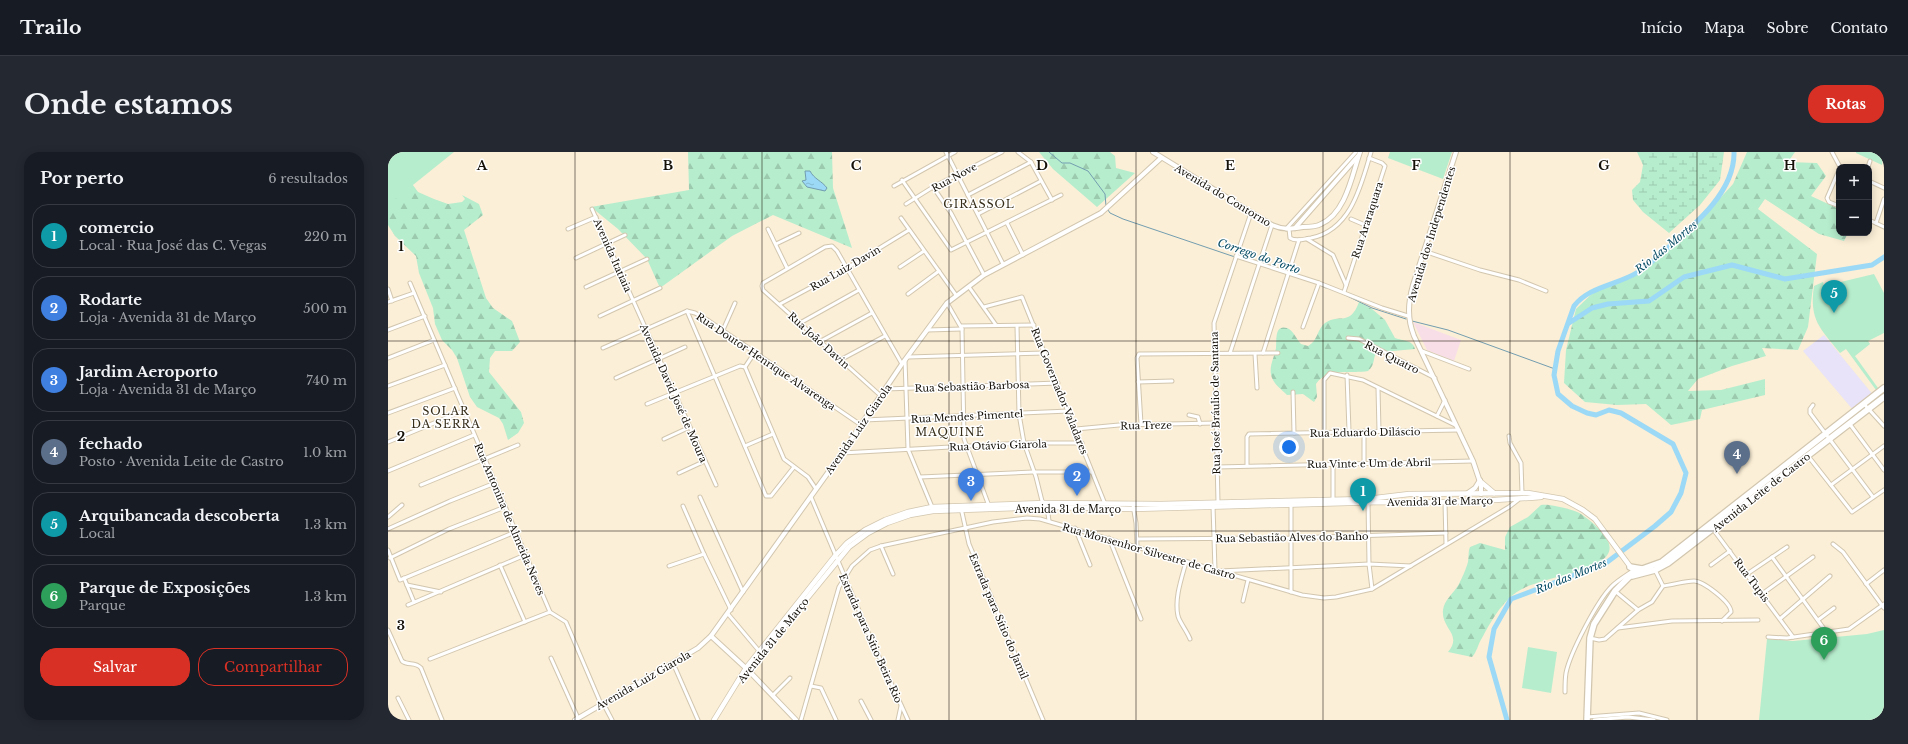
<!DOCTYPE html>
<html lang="pt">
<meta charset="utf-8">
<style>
:root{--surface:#171b24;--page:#242831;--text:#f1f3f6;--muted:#9ea1a6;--line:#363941;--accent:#d93025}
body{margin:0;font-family:"Libre Baskerville",serif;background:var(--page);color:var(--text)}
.controls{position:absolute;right:12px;top:12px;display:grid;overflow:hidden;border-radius:8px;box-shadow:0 2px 10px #0003}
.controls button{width:36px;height:36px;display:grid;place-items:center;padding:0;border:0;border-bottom:1px solid var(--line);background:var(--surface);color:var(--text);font:20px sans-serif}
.you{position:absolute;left:901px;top:295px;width:14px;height:14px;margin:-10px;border:3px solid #fff;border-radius:50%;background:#1a73e8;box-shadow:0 0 0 6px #1a73e833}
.badge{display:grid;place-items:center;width:26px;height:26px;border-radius:50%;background:var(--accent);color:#fff;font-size:13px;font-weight:700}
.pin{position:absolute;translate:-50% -33px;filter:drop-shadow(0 1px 2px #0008)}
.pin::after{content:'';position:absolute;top:21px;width:14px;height:12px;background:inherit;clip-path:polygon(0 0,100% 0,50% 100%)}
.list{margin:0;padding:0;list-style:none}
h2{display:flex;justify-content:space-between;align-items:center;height:52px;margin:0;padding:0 16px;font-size:17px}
h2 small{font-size:13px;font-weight:400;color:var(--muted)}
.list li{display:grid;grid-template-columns:26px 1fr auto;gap:12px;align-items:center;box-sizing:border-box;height:64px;margin:0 8px 8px;padding:0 8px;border:1px solid var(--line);border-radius:16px}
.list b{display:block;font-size:15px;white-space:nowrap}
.list p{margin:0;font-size:13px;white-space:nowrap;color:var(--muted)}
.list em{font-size:13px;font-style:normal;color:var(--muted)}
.actions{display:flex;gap:8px;padding:12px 16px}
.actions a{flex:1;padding:9px 0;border:1px solid var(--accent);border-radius:16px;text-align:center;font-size:14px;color:var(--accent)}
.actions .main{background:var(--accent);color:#fff}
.map{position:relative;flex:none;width:1496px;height:568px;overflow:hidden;border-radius:16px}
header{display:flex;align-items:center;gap:24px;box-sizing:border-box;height:56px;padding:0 20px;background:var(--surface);border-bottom:1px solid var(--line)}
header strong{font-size:19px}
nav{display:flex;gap:22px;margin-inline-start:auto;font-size:14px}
.intro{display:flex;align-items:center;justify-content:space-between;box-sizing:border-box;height:96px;padding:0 24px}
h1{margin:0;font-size:28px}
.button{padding:10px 18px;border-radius:16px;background:var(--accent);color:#fff;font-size:14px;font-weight:700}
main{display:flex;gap:24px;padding:0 24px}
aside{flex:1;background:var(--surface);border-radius:16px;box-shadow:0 2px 10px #0003}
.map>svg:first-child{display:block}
.commercial{fill:#f8dee7}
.education{fill:#e8e3f8}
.forest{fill:url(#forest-firs)}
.wetland{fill:url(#wetland-marsh)}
.park{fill:#b6edcd}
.water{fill:url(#water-ripples);stroke:#739daf}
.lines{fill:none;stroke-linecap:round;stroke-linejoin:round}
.stream{stroke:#739daf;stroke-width:1}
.river{stroke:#9bd9f6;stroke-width:5}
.street-casing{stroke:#d2c6af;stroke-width:5}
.secondary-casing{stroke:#d2c6af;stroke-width:6}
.primary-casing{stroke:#d2c6af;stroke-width:6}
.highway-casing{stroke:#d2c6af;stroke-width:8}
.street{stroke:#fff;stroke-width:3}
.secondary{stroke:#fff;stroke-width:4}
.primary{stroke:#fff;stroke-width:4.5}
.highway{stroke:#fff;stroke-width:5.5}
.grid{fill:none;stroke:#151109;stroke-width:1;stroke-opacity:0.55}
.labels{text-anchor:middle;stroke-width:3;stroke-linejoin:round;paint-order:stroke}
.street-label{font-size:10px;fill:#151109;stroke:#fff}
.neighbourhood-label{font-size:11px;letter-spacing:1px;fill:#372e1a;stroke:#fff}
.water-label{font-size:11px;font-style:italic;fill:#084d65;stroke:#fff}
.grid-label{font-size:13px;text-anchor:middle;font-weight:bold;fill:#151109;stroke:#fff;stroke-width:3;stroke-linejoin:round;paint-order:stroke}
</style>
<header>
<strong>Trailo</strong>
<nav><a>Início</a><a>Mapa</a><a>Sobre</a><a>Contato</a></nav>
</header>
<div class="intro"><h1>Onde estamos</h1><a class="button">Rotas</a></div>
<main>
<aside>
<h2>Por perto<small>6 resultados</small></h2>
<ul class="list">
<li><span class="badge" style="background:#0f9aa8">1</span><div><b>comercio</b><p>Local · Rua José das C. Vegas</p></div><em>220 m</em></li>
<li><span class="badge" style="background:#3f7fe0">2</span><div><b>Rodarte</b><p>Loja · Avenida 31 de Março</p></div><em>500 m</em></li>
<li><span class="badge" style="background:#3f7fe0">3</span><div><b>Jardim Aeroporto</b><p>Loja · Avenida 31 de Março</p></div><em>740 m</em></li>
<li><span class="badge" style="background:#5c6f8a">4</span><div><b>fechado</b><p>Posto · Avenida Leite de Castro</p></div><em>1.0 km</em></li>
<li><span class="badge" style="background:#0f9aa8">5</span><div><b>Arquibancada descoberta</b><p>Local</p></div><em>1.3 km</em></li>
<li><span class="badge" style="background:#2e9e5b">6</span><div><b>Parque de Exposições</b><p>Parque</p></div><em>1.3 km</em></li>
</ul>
<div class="actions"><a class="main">Salvar</a><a>Compartilhar</a></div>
</aside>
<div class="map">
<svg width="1496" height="568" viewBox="0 0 1496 568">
<defs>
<pattern id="forest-firs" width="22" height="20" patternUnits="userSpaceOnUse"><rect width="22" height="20" fill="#b6edcd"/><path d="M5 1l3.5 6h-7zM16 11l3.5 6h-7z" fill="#9ccaaf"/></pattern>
<pattern id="wetland-marsh" width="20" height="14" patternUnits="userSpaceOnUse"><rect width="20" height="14" fill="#b6edcd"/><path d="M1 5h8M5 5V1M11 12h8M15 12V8" fill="none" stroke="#9ccaaf"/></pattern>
<pattern id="water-ripples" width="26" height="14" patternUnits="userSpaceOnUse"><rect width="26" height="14" fill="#9bd9f6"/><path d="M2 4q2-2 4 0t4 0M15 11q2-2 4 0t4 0" fill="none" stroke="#85b9d2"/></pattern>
</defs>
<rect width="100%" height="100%" fill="#fbefd7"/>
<polygon class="commercial" points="1025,170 1073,188 1066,209 1039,198"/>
<polygon class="education" points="1436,183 1486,244 1466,259 1415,199"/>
<g class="forest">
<polygon points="300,0 444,0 445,36 464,96 385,63 344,84 272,136 259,107 230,77 203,55 301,38"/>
<polygon points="651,0 722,0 727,4 728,16 747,21 709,55 665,17"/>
<polygon points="1359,0 1407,0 1400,10 1429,11 1438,24 1423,44 1451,57 1451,81 1460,81 1456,89 1431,82 1377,47 1370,57 1429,102 1420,175 1410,198 1374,196 1378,204 1344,214 1310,227 1300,239 1333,238 1377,227 1377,243 1314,258 1312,267 1283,273 1258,252 1229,253 1197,250 1176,231 1178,198 1188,157 1208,138 1250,120 1312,68 1345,32"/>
<polygon points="22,29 30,40 46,47 60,52 74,50 77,47 74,43 91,52 95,63 76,78 98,146 105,156 124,169 132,190 124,199 107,199 102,206 101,220 133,260 136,271 130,281 120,288 115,272 111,266 89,255 82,245 69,206 64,198 54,188 47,172 45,156 31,121 28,104 7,84 0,73 0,36"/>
<path d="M971,150L984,157L997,168L1007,186C1015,189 1025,188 1027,197L1005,199H990C984,204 988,213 980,219C965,222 939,215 928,232L929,245L926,250L915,242L899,243C894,238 887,233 884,226C880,215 886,207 888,196C889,189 886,172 899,176C906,179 908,187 913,192L920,194C930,189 929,177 937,171C951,161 962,175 971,150Z"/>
<path d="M1153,353C1161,351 1187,358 1193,362C1276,421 1155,418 1126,442C1112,453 1102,471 1094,486C1090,492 1089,500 1084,505L1060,500C1075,482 1053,477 1055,458C1056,448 1066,441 1071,432C1074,426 1078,417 1080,410C1081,404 1080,400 1082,395L1092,391L1117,398V385L1122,375L1140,365Z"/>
</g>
<polygon class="wetland" points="1249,0 1336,0 1332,28 1312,53 1281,81 1255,60 1245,48 1244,38 1252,30 1255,13"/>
<g class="park">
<polygon points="0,0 66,0 0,53"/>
<polygon points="1002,0 1064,0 1055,27 1000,6"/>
<polygon points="1468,0 1496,0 1494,13 1468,1"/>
<path d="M1486,122L1496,141V181L1480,189L1482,192L1467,204L1490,236L1488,238L1458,197L1452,201C1432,176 1421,168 1426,134L1435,130L1436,134Z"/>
<polygon points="1496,478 1496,568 1371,568 1379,487 1405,489 1479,482"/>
<polygon points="1140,495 1169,500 1163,541 1134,536"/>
</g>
<path class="water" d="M417,19H422C426,27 434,29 439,36L437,39L419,35L414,29L418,28Z"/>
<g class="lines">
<g class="stream">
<polyline points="661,0 674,11 682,11 700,19 717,42 718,54"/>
<polyline points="720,58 722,61 735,67 847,105"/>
<polyline points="932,133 938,136"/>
<polyline points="953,141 984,156 1018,167"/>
<polyline points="1024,169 1060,178 1167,217"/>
</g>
<g class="river">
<polyline points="1181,171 1204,156 1220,152 1261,149 1296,125 1344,113 1397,127 1484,113 1496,105"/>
<path d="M1119,568L1101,505L1106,477L1123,447L1218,411L1267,374L1283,360L1293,341L1298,321L1285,292L1233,261L1221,258L1208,263L1199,261L1184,254L1170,242L1166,223L1170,199L1186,154C1201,134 1230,133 1250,120C1259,115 1268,106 1276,99C1304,75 1347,41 1346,0"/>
</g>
<g class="street-casing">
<g id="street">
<polyline points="558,0 615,112"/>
<polyline points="630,0 643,10 664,48"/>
<polyline points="1444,0 1452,15"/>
<polyline points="1480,15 1482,9"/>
<polyline points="1451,18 1439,46 1441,50 1451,54"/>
<polyline points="514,28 563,98 673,43"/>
<polyline points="1481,29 1496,36"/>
<polyline points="506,34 567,0"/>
<polyline points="545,35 563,61 596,123"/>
<polyline points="580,43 643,10"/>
<polyline points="518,52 545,35 614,0"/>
<polyline points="204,57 328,333"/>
<polyline points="590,62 653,29"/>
<polyline points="513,66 568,143"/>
<polyline points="963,67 977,73"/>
<polyline points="1481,68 1496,75"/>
<polyline points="619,71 635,103"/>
<polyline points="1488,71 1496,47"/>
<polyline points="180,77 208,65"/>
<polyline points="380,77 399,116"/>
<polyline points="898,77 968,0"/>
<path d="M901,77L902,86C908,90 916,87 923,86C963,78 973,34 983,0"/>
<polyline points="919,87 945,103 958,133"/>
<polyline points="388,92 411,81"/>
<polyline points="1036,99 1092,118 1131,128 1158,139"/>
<polyline points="848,104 931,131 994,156 1020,164"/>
<polyline points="188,106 237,83"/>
<polyline points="512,115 536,99"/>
<polyline points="22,131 162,460 178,470 213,552"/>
<polyline points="198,135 259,107"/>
<polyline points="581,135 608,173"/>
<polyline points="0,137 4,149"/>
<polyline points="956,140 997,14 994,11 981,6"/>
<polyline points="520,142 551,119"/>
<polyline points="0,150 26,141"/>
<polyline points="559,151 574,177 576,287 601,354"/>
<polyline points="392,152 459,116 521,78"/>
<polyline points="596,155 634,145 717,352"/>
<polyline points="299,159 378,344 383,344 406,315"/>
<polyline points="212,164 272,136"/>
<polyline points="412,171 471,138"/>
<polyline points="573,174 646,173"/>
<path d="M629,174L631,262L636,291L648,325L654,349C660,353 660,362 661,369"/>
<polyline points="915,175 931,131"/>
<polyline points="0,178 37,164"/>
<polyline points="335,178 347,151"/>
<polyline points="539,178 574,177"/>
<polyline points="960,186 971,187 1047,226"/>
<polyline points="433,189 484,161"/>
<polyline points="215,196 299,159 307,161 321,169 473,273"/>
<polyline points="1034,199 1081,217"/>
<polyline points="367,200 357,215 396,307 420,325 428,337"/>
<polyline points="842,201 884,73"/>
<polyline points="875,201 911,88"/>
<polyline points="867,202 869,236"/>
<polyline points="520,205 657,201"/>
<polyline points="0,206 46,188"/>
<polyline points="454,207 497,184"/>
<polyline points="517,208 520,297 544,355"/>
<polyline points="959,223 961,279"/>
<polyline points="228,226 297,195"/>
<polyline points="750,230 784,229"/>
<polyline points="0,234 57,213"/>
<polyline points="990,236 991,279"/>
<polyline points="497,237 670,231"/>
<polyline points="905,240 906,281"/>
<polyline points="493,244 375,138 374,134 375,131 437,95 444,94 449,99 514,212"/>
<polyline points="259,252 352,214 357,215"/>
<polyline points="1476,252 1496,274"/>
<polyline points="1425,253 1422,257 1422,261 1485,345"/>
<polyline points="0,261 67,236"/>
<polyline points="801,263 810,265 812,272"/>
<polyline points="1049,264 1057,248"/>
<polyline points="476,268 681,259"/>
<polyline points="1461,271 1496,318"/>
<polyline points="753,272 749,206 751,202 890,201"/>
<polyline points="688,277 731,273 828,271"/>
<polyline points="976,279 976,310"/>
<polyline points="936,280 936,228 942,221 975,228 1067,273"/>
<polyline points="1121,284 1122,291 1133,311 1134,341"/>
<polyline points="276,287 302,275"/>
<polyline points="0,290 75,259"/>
<polyline points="357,294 385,282"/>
<polyline points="454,301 636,291 694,291"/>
<polyline points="1420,304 1464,360 1496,338"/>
<polyline points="859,313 859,285 861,282 1071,278"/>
<polyline points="829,315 1085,309"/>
<polyline points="0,319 86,283"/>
<polyline points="291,321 317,309"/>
<polyline points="532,325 645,320 704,320"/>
<polyline points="33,333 130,293"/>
<polyline points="1443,333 1496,294"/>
<polyline points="312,345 355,440"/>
<polyline points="423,345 483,487 520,568"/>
<polyline points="945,348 945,311"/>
<polyline points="980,349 981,412 984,437"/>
<polyline points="1057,350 1058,392"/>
<polyline points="830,351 826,171 863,61"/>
<polyline points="903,352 903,440"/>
<polyline points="745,353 748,371 749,394"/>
<polyline points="295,354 316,402"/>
<polyline points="825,354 827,418"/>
<polyline points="573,356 581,392 655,568"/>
<polyline points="0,365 14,353"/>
<polyline points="687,376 702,413"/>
<polyline points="0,377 62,349 107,331"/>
<polyline points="1325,377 1405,485"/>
<polyline points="721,386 753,467"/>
<polyline points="749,387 903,386 1058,381"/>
<polyline points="1445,392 1455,400 1496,456"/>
<polyline points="493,394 505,422"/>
<polyline points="0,398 12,428 127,380"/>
<polyline points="1384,405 1439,481"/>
<polyline points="2,406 61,377 117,355"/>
<path d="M798,410C794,425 786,447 790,464C792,471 799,479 802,487"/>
<polyline points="112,413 137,470"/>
<polyline points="1323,413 1342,399"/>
<polyline points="281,414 316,402 343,458"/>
<polyline points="1267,418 1275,434"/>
<polyline points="832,419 981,412 1023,414"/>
<polyline points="1359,422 1399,395"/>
<polyline points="16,426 26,450"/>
<polyline points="1478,432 1496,418"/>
<polyline points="19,433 53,440"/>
<polyline points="1227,439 1250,458"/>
<polyline points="1374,442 1425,405"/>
<polyline points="855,449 860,428"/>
<polyline points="20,453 137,403"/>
<polyline points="340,462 372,500"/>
<polyline points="1393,466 1442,424"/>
<polyline points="1430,468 1446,456"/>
<polyline points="1230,476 1284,469 1370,468"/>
<path d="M0,478L14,509C20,514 27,509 33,516L54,568"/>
<polyline points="1380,485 1399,486 1461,477 1496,452"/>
<path d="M1202,486L1211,488L1217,487L1250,458L1264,450L1275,434C1285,433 1296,429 1306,429C1315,429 1343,450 1343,460L1334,469"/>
<polyline points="163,506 190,566"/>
<polyline points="42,507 162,460"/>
<polyline points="285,511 310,568"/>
<polyline points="423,534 433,536 448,568"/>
<path d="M1177,540C1177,534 1177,527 1178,521C1182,501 1209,449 1224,434C1229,429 1237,424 1243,420"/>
<polyline points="385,543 402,526"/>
<polyline points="10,546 21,568"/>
<polyline points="473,549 483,568"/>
<polyline points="215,551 224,568"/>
<polyline points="1199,565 1251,561 1279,568"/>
<polyline points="413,568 451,435 464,414 482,398 493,394 605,370 639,366 652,367 914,443 936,446 948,445 984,437 1121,355 1130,348"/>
<polyline points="510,568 513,554"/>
<polyline points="1206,568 1240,565 1266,568"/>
</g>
</g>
<g class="secondary-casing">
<g id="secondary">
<path d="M765,0L884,73C895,78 903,77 915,75C921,75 928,75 933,72C958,61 964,23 972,0"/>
<path d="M1068,0L1025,133C1020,151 1019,166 1026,184L1085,309L1093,333V342"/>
<polyline points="907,76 970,4"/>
<polyline points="1080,341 1087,336 1092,328"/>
<polyline points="323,484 361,519 408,568"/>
<polyline points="187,568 310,496 323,484 454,301 514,212 559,151 596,123 713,61 773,6"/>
</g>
</g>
<g class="primary-casing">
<g id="primary">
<polyline points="1093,330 1106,341"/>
<path d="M354,526L461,395L480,381L499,371L522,363L545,359L659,355L746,357L994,350C1047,352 1100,349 1153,345"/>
<polyline points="326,568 358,516 447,404 459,391 477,378 497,368 520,360 544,355 657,351 773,352 979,347 1021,342 1140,341 1175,347 1195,358 1207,367 1244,417"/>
</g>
</g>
<g class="highway-casing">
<g id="highway">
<polyline points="1242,415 1254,417"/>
<polyline points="1244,424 1267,418 1280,411 1496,245"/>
<polyline points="1199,568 1202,486 1206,472 1227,439 1246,420 1274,410 1288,399 1496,236"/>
</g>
</g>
<use href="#street" class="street"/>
<use href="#secondary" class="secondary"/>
<use href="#primary" class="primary"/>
<use href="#highway" class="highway"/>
</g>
<path class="grid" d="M187,0V568M374,0V568M561,0V568M748,0V568M935,0V568M1122,0V568M1309,0V568M0,189H1496M0,379H1496"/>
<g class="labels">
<g class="street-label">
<text transform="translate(566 25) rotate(-28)" y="4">Rua Nove</text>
<text transform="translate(835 43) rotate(31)" y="4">Avenida do Contorno</text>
<text transform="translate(979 68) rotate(-72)" y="4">Rua Araraquara</text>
<text transform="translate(1043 82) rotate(-73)" y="4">Avenida dos Independentes</text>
<text transform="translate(225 103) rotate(66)" y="4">Avenida Itatiaia</text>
<text transform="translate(457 116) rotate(-30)" y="4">Rua Luiz Davin</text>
<text transform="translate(431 188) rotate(42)" y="4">Rua João Davin</text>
<text transform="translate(1004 205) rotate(27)" y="4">Rua Quatro</text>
<text transform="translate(378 209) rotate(34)" y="4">Rua Doutor Henrique Alvarenga</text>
<text transform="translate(584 234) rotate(-2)" y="4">Rua Sebastião Barbosa</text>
<text transform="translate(672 239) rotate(68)" y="4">Rua Governador Valadares</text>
<text transform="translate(286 241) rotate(66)" y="4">Avenida David José de Moura</text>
<text transform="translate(827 251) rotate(-91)" y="4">Rua José Bráulio de Santana</text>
<text transform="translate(579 264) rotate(-3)" y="4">Rua Mendes Pimentel</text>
<text transform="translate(758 273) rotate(-1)" y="4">Rua Treze</text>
<text transform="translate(470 277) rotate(-55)" y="4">Avenida Luiz Giarola</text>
<text transform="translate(977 280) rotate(-1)" y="4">Rua Eduardo Diláscio</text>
<text transform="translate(610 293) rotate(-2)" y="4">Rua Otávio Giarola</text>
<text transform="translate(981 311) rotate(-1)" y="4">Rua Vinte e Um de Abril</text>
<text transform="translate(1373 340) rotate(-38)" y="4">Avenida Leite de Castro</text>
<text transform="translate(1052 349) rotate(-1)" y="4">Avenida 31 de Março</text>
<text x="680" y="361">Avenida 31 de Março</text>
<text transform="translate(122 367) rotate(67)" y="4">Rua Antonina de Almeida Neves</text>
<text transform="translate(904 385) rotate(-1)" y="4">Rua Sebastião Alves do Banho</text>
<text transform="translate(761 399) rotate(16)" y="4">Rua Monsenhor Silvestre de Castro</text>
<text transform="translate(1364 428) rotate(53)" y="4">Rua Tupis</text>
<text transform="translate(611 464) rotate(67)" y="4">Estrada para Sítio do Jamil</text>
<text transform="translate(483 486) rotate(66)" y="4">Estrada para Sítio Beira Rio</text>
<text transform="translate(385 488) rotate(-51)" y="4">Avenida 31 de Março</text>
<text transform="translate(255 528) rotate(-30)" y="4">Avenida Luiz Giarola</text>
</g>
<g class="neighbourhood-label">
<text x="591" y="56">GIRASSOL</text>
<text x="58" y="263">SOLAR<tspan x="58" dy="13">DA SERRA</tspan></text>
<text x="562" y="284">MAQUINÉ</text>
</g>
<g class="water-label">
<text transform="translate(1278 95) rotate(-39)" y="4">Rio das Mortes</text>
<text transform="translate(871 104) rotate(19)" y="4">Corrego do Porto</text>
<text transform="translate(1183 424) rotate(-22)" y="4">Rio das Mortes</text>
</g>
</g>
<g class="grid-label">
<text x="94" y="18">A</text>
<text x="280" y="18">B</text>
<text x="468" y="18">C</text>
<text x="654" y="18">D</text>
<text x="842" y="18">E</text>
<text x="1028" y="18">F</text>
<text x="1216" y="18">G</text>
<text x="1402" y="18">H</text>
<text x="13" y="99">1</text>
<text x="13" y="289">2</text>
<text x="13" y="478">3</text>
</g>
</svg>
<div class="controls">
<button>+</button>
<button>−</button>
</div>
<div class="you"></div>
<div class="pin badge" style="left:975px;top:359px;background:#0f9aa8">1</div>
<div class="pin badge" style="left:689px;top:344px;background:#3f7fe0">2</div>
<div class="pin badge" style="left:583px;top:349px;background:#3f7fe0">3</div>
<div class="pin badge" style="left:1349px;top:322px;background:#5c6f8a">4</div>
<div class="pin badge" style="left:1446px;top:161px;background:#0f9aa8">5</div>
<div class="pin badge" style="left:1436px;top:508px;background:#2e9e5b">6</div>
</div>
</main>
